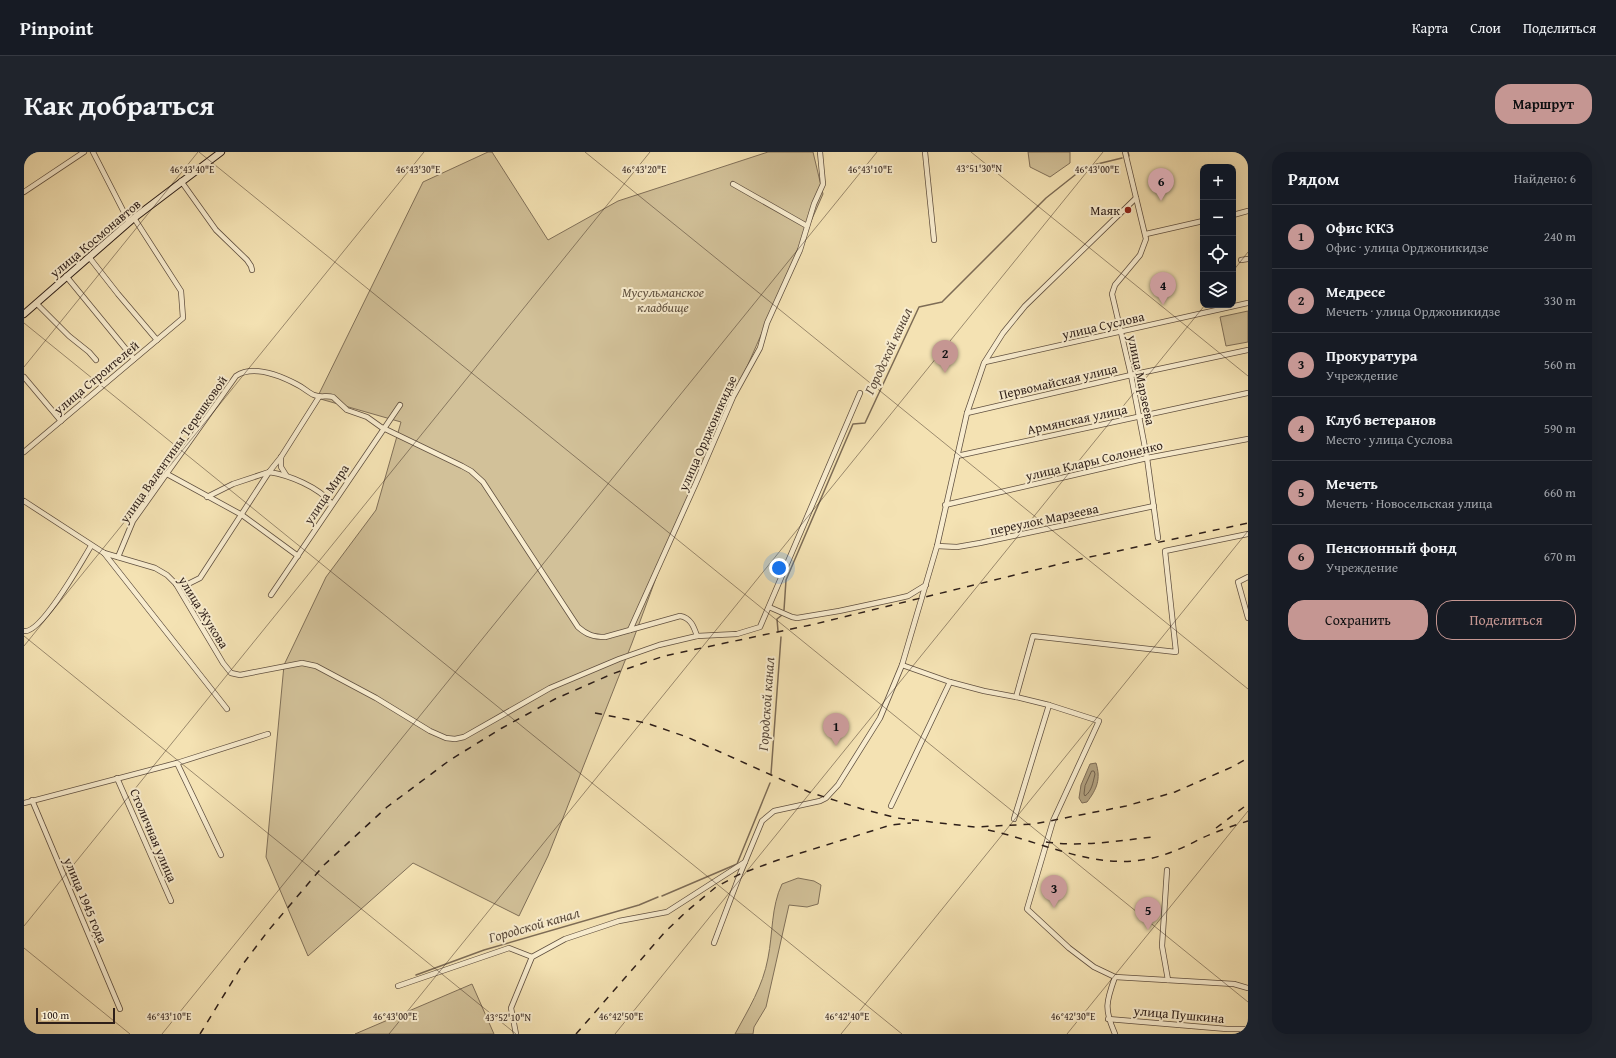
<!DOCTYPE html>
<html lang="ru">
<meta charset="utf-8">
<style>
:root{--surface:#171b24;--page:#20242c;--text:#f1f3f6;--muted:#9ea1a6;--line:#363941;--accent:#c59692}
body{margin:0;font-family:"Gentium Book Plus",serif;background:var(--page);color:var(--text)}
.controls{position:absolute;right:12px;top:12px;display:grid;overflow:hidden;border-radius:8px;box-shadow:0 4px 16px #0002}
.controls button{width:36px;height:36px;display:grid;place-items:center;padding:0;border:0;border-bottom:1px solid var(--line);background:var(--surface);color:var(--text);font:20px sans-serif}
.scale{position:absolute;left:12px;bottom:10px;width:79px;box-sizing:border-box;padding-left:4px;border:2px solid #2e1f19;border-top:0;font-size:11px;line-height:14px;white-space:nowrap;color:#2e1f19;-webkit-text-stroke:3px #f8ecce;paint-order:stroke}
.you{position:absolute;left:755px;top:416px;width:14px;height:14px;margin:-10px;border:3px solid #fff;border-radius:50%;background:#1a73e8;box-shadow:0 0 0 6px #1a73e833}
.badge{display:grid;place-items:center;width:26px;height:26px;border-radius:50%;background:var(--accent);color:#111;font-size:13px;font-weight:700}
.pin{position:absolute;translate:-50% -33px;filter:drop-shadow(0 1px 2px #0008)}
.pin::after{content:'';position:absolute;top:21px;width:14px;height:12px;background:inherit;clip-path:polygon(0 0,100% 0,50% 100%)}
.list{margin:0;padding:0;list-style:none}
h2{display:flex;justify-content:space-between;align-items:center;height:52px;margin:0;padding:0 16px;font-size:17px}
h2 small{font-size:13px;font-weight:400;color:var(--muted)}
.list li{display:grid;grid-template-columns:26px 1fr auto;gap:12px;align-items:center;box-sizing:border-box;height:64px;padding:0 16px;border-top:1px solid var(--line)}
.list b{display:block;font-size:15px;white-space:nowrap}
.list p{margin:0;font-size:13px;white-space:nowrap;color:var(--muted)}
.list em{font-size:13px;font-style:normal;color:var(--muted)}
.actions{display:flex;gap:8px;padding:12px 16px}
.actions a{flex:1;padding:9px 0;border:1px solid var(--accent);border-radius:16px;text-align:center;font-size:14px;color:var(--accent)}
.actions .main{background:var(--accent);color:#111}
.icon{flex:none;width:22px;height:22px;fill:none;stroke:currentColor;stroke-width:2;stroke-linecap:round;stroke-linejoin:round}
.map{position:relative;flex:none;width:1224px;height:882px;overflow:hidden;border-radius:16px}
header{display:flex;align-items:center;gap:24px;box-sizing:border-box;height:56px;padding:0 20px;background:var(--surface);border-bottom:1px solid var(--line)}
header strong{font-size:19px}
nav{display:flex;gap:22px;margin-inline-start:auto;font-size:14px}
.intro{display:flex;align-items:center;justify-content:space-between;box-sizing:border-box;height:96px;padding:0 24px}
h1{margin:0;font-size:28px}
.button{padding:10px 18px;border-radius:16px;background:var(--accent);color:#111;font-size:14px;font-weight:700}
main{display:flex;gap:24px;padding:0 24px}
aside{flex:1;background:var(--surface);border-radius:16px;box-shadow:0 4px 16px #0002}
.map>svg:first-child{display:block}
.green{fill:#d2c199;stroke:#807059}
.water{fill:#b1a07f;stroke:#7d6c56}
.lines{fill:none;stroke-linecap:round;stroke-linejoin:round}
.shore{stroke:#70604c;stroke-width:1}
.stream{stroke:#7d6c56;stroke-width:1.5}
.street-casing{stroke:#605040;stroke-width:6}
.secondary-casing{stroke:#2e1f19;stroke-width:8}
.street{stroke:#f8ecce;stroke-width:4.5}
.secondary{stroke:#f8ecce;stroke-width:6}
.rail{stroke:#2e1f19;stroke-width:1.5;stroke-dasharray:7 7;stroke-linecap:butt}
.ticks{fill:none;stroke:#2e1f19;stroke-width:1;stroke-opacity:0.45}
.poi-dot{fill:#8f2418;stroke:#f8ecce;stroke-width:1.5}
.labels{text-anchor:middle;stroke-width:4;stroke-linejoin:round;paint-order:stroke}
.poi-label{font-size:13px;fill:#2e1f19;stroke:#f8ecce;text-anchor:end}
.street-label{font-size:13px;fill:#2e1f19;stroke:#f8ecce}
.park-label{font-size:13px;font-style:italic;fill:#5f503f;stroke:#f8ecce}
.water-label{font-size:14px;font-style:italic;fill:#5c4c3d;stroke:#f8ecce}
.ticks-label{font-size:10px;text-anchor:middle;fill:#2e1f19;stroke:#f8ecce;stroke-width:4;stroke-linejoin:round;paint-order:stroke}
</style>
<header>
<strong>Pinpoint</strong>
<nav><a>Карта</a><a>Слои</a><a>Поделиться</a></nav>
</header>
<div class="intro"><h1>Как добраться</h1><a class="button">Маршрут</a></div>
<main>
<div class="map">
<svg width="1224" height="882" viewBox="0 0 1224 882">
<rect width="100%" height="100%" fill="#f4e2b3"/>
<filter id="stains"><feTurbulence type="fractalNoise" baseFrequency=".005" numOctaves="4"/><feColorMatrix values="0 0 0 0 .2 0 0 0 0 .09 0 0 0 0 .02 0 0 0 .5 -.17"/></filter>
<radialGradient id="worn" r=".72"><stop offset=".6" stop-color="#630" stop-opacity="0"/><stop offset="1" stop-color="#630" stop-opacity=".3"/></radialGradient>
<g class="green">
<polygon points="464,0 468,0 524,88 594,49 744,0 789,0 799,42 642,399 608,491 524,704 495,764 389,711 284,804 242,705 260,513 302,425 352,358 377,270 293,246 399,30"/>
<polygon points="1004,0 1046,0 1046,11 1026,25 1006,15"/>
<polygon points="1224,159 1224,190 1202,194 1196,165"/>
<path d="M774,726L790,729L797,733L794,752L783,755L765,753L742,855L730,875L729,882H711C724,858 739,834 744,806C749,781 747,755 758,732Z"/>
<polygon points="448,832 470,882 331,882"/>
</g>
<path class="water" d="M1072,611C1077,627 1073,637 1063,650L1058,651L1055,646L1057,633L1066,612Z"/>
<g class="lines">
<path class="shore" d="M1068,619H1070L1071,622C1069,630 1068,639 1061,644L1060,642L1061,634Z"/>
<g class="stream">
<polyline points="1104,0 1105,4"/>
<polyline points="760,458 762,428 829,272 841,271 895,155 918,150 1022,46 1061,15 1098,6"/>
<polyline points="754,479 753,467 758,463"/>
<polyline points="747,622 757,485"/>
<polyline points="638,744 713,712 746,631"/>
<polyline points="392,823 460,798 615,753 634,745"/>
</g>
<g class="street-casing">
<g id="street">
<polyline points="69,0 105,70"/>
<polyline points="901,0 910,88"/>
<polyline points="1101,0 1122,87 1116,103 1091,133 1088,142 1107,223 1123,306 1134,386"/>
<polyline points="157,29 192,78 223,108 227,114 228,118"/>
<polyline points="709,32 783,74"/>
<polyline points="0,40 60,0"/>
<polyline points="1209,63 1224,59"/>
<polyline points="1122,82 1179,69"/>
<polyline points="65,105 94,142 133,188"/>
<polyline points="1217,108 1224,107"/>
<polyline points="42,124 110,207"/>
<polyline points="12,151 45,184 65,200 72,208"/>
<polyline points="961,210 1224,151"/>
<polyline points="0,225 37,269"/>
<polyline points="943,261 1107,223 1224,198"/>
<polyline points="0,300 159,166 157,139 110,66"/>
<polyline points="933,304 1224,241"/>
<polyline points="257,305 257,315 262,323"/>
<polyline points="143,322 218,363 274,404"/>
<polyline points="183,345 209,332 245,320 257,305 295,245"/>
<polyline points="0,349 80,401 131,416 143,423 152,432 199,511 207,521 216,523 278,511 292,514 352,546 406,579 422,586 431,587 440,585 526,536 595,507 635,493 673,484 713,482 736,475 836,241"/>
<polyline points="921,353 1123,306 1224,287"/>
<polyline points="913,394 933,395 956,391 1130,354"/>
<polyline points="80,401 203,557"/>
<path d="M94,405L109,369L212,224C230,212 257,224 274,233C280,236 285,241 290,243C296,246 303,243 309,245L323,258L343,265L357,275L438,314L447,319L459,330L554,475C563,483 570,485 581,485L656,464C667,466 670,475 673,484"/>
<polyline points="1224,425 1214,430 1224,466"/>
<path d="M152,432H164L176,426L245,320C265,323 295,335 308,352"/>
<polyline points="247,443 376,253"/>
<polyline points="745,455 768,465 773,466 815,459 871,447 884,444 902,433"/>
<polyline points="606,478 672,331 709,245 736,196 743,171 776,98 790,52 799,32 796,0"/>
<path d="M0,479C17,482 58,409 67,394"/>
<polyline points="878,513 926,530 960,539 992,545 1025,553 1075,569 1029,669 1003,757 1045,796 1070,815 1091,825 1210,832 1224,836"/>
<polyline points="992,545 1009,484 1152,500 1141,399 1224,382"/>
<polyline points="153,611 197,703"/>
<polyline points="93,626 147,749"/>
<polyline points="8,648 96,857"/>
<polyline points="0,651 153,611 244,582"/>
<polyline points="867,654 926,530"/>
<polyline points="990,667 1025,553"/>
<polyline points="1143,718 1138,794 1144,828"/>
<polyline points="690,791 716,722 738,669 750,659 796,649 802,646 814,633 856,566 878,513 913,394 943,261 960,211 979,181 1001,154 1112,46"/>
<polyline points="374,834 485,796 508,805"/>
<polyline points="1084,867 1203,877 1224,877"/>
<polyline points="492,882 487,856 508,805 541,787 595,769 643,760 721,710"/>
<path d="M1091,882C1080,857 1082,850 1091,825"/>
</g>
</g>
<g class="secondary-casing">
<polyline id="secondary" points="0,162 110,66 197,0"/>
</g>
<use href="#street" class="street"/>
<use href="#secondary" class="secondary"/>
<g class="rail">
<polyline points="571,561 622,571 663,585 785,640 838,657 873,666 951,675 1010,672 1102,654 1151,640 1208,615 1224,606"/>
<polyline points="1192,676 1224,652"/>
<path d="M964,678C1016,689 1070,718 1124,707C1143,703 1159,696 1176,687C1191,680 1208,674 1224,669"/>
<path d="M1022,690C1058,695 1093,689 1128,685"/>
<polyline points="176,882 219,812 244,779 300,713 363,655 426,608 478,576 531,547 588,522 640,504 791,472 1052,408 1224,371"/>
<polyline points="552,882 641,780 663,759 692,735 716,722 754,708 867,673 887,671"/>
</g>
</g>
<path class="ticks" d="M175,0L1224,850M561,0L1224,537M947,0L1224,224M1209,119L1224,100M0,171L878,882M0,215L174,0M0,484L492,882M0,494L400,0M0,774L626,0M0,796L106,882M138,882L853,0M365,882L1079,0M591,882L1181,153M817,882L1224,379M1043,882L1224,659"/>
<circle class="poi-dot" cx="1104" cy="58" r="4"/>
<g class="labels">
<g class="poi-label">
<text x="1096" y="63">Маяк</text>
</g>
<g class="street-label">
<text transform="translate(71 86) rotate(-40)" y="5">улица Космонавтов</text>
<text transform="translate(1079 173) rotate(-13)" y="5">улица Суслова</text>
<text transform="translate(72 225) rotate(-40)" y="5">улица Строителей</text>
<text transform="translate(1118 228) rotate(78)" y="5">улица Марзеева</text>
<text transform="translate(1034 229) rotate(-13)" y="5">Первомайская улица</text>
<text transform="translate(1053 267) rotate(-12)" y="5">Армянская улица</text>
<text transform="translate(683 281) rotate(-66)" y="5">улица Орджоникидзе</text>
<text transform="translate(149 297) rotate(-55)" y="5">улица Валентины Терешковой</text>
<text transform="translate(1070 308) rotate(-13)" y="5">улица Клары Солоненко</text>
<text transform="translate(302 342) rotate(-56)" y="5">улица Мира</text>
<text transform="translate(1020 367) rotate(-12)" y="5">переулок Марзеева</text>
<text transform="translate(180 460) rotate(58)" y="5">улица Жукова</text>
<text transform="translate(130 683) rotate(67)" y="5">Столичная улица</text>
<text transform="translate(62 748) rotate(67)" y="5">улица 1945 года</text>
<text transform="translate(1155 862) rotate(5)" y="5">улица Пушкина</text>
</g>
<g class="park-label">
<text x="639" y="145">Мусульманское<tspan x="639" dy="15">кладбище</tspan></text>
</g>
<g class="water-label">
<text transform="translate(864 199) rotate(-65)" y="5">Городской канал</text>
<text transform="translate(742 552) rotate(-86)" y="5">Городской канал</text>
<text transform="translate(510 773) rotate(-16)" y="5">Городской канал</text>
</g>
</g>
<g class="ticks-label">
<text x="955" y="20">43°51'30"N</text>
<text x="168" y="21">46°43'40"E</text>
<text x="394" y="21">46°43'30"E</text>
<text x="620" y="21">46°43'20"E</text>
<text x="846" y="21">46°43'10"E</text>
<text x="1073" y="21">46°43'00"E</text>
<text x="145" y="868">46°43'10"E</text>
<text x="371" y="868">46°43'00"E</text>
<text x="597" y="868">46°42'50"E</text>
<text x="823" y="868">46°42'40"E</text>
<text x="1049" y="868">46°42'30"E</text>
<text x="484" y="869">43°52'10"N</text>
</g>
<rect width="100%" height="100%" filter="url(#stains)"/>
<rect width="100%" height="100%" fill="url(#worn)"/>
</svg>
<div class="controls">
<button>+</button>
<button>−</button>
<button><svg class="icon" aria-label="locate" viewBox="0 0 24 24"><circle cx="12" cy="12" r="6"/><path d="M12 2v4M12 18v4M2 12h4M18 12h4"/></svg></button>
<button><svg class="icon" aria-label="layers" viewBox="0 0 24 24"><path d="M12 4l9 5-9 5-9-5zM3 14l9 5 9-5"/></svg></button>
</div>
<div class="scale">100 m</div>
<div class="you"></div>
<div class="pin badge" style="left:812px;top:594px">1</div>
<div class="pin badge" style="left:921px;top:221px">2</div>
<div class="pin badge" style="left:1030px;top:756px">3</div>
<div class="pin badge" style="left:1139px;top:153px">4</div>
<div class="pin badge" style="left:1124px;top:778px">5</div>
<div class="pin badge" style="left:1137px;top:49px">6</div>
</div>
<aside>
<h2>Рядом<small>Найдено: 6</small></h2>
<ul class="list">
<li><span class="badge">1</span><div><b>Офис ККЗ</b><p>Офис · улица Орджоникидзе</p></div><em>240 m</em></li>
<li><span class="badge">2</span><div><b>Медресе</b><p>Мечеть · улица Орджоникидзе</p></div><em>330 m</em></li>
<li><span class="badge">3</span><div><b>Прокуратура</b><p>Учреждение</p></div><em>560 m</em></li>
<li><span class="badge">4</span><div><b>Клуб ветеранов</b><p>Место · улица Суслова</p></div><em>590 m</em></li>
<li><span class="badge">5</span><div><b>Мечеть</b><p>Мечеть · Новосельская улица</p></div><em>660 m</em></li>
<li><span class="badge">6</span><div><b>Пенсионный фонд</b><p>Учреждение</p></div><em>670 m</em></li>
</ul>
<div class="actions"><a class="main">Сохранить</a><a>Поделиться</a></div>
</aside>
</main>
